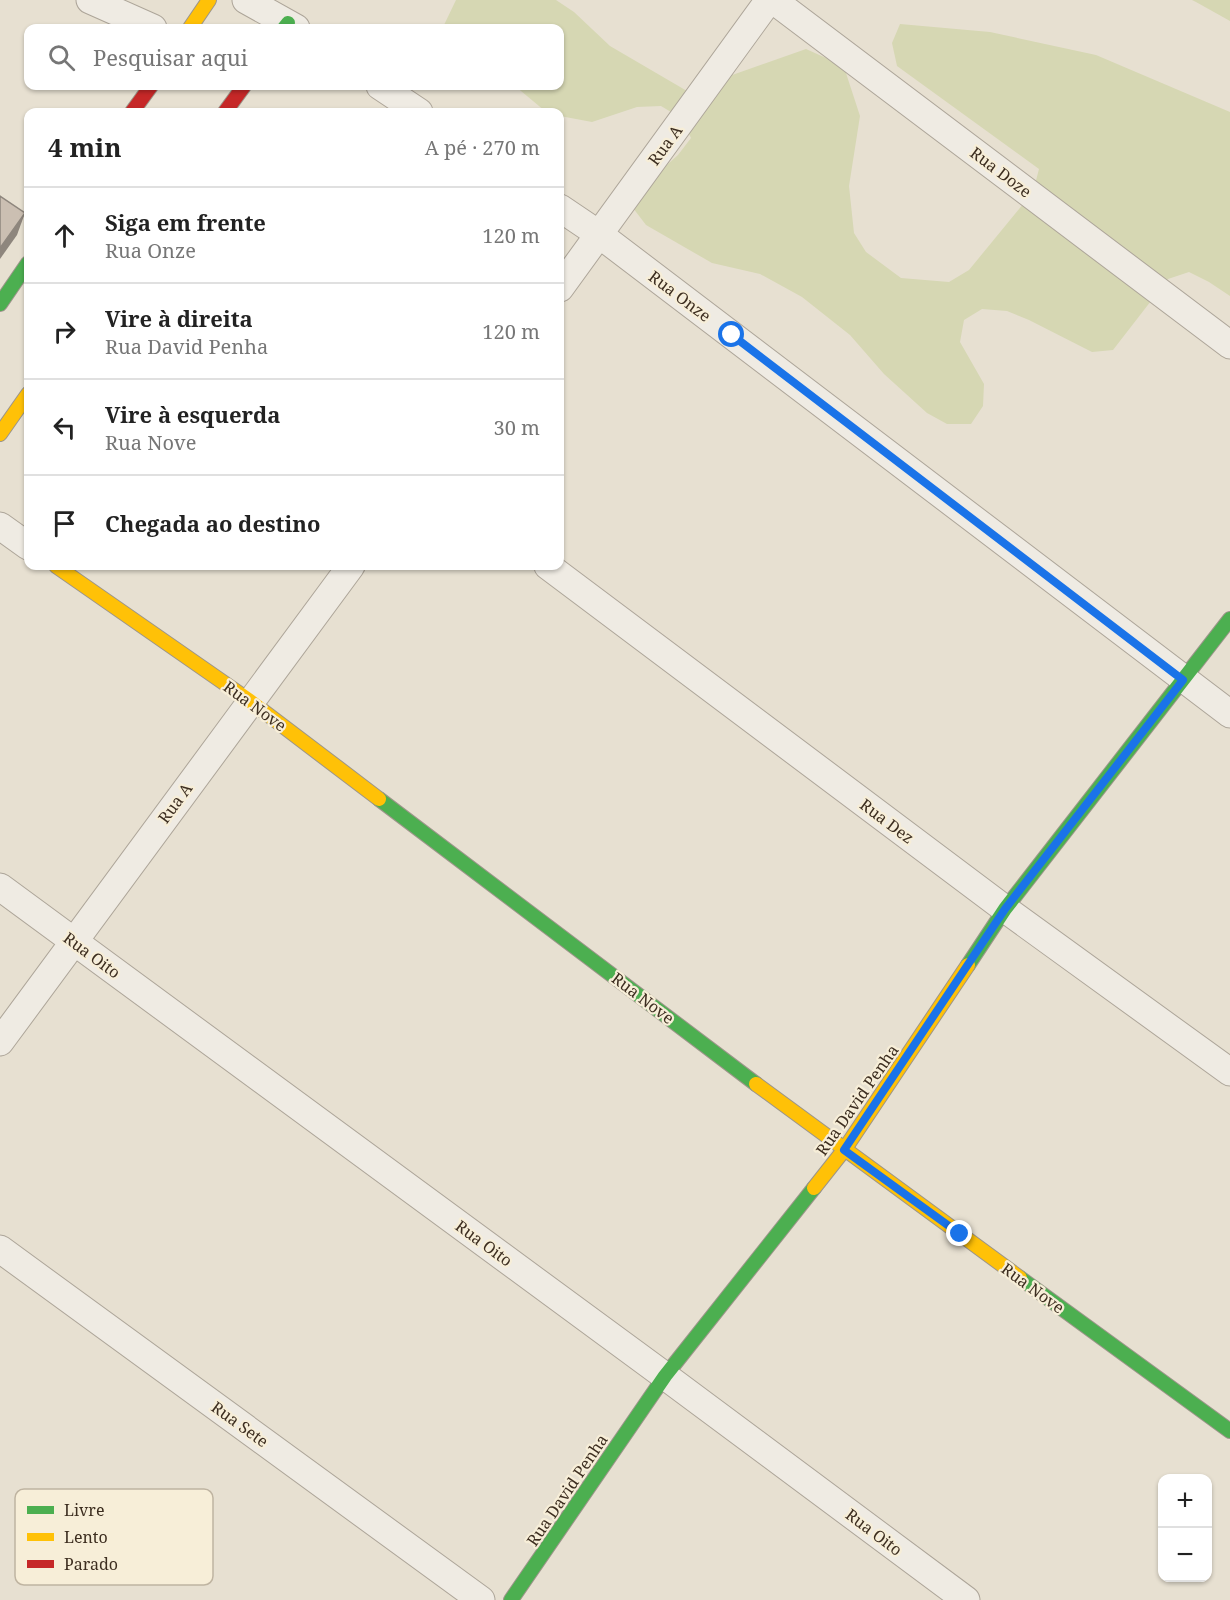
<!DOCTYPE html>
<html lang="pt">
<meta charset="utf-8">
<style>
:root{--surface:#fff;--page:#f2f2f2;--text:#222;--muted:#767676;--line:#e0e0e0}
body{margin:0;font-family:"Noto Serif",serif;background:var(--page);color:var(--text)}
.controls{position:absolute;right:18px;bottom:18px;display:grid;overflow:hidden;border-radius:12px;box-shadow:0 2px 4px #0004}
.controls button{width:54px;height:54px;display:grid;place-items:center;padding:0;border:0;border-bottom:2px solid var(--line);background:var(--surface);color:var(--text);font:30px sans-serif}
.stop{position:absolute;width:18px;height:18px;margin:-14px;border:4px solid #1a73e8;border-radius:50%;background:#fff}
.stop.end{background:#1a73e8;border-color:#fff;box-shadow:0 2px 6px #0008}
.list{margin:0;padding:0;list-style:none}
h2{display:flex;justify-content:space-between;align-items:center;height:78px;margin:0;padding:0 24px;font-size:26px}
h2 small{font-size:20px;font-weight:400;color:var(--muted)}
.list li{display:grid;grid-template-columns:39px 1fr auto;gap:18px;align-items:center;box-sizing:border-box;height:96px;padding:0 24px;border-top:2px solid var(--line)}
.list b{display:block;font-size:22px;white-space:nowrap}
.list p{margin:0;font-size:20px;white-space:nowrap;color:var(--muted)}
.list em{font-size:20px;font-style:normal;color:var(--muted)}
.icon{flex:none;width:33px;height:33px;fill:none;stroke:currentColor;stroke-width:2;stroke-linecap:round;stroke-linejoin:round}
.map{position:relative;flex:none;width:1230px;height:1600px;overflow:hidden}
.search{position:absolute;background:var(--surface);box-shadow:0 2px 4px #0004;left:24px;top:24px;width:540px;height:66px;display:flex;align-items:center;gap:15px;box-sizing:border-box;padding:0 21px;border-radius:12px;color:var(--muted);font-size:22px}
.panel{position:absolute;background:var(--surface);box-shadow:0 2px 4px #0004;left:24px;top:108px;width:540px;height:462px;border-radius:12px}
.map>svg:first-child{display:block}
.green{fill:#d6d7b3}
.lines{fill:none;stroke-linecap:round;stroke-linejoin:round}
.street-casing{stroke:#ada599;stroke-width:29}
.fast-casing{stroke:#9c958a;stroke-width:16}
.slow-casing{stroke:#9c958a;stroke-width:16}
.jam-casing{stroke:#9c958a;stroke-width:16}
.street{stroke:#efebe3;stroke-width:27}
.fast{stroke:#4caf50;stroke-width:14}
.slow{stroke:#ffc107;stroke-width:14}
.jam{stroke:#c62828;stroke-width:14}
.shaded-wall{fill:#8e867d}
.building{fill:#cbbfb2;stroke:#8e867d;stroke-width:1.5}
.route{stroke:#1a73e8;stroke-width:8}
.labels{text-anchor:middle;stroke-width:4.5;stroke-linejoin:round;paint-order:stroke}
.street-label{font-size:16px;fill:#3d2e20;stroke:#f7eed8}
.key{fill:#f7eed8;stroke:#bfb4a1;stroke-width:1.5}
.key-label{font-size:16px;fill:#3d2e20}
</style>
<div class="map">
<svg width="1230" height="1600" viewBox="0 0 1230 1600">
<rect width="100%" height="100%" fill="#e7e0d1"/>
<g class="green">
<polygon points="456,0 556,0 574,12 610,46 687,91 806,49 826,58 845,70 860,116 849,186 854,233 866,252 901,278 949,282 969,270 1033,192 1039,169 897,66 892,43 900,24 990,32 1096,55 1230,112 1230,296 1209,282 1189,272 1168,279 1113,350 1092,352 1029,320 1007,311 982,309 964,320 960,342 984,384 983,406 971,424 947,424 927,413 884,374 850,335 802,297 760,274 712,263 646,225 633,208 642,187 678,155 691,138 681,118 661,106 637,107 592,122 560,116 560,112 545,111 515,86 560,86 560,28 449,28 444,25"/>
<polygon points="1192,0 1230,0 1230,21 1196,2"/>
</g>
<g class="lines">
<g class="street-casing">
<g id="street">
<polyline points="90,0 153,28"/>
<polyline points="246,0 296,28"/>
<polyline points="773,0 1230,345"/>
<polyline points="380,86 419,112"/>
<polyline points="560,208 600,235 1230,714"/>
<polyline points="560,288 769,0"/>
<polyline points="0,526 28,546"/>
<polyline points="548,566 1005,909 1230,1072"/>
<polyline points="0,887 665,1376 966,1600"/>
<polyline points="0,1042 351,566"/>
<polyline points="0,1249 481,1600"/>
</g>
</g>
<g class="fast-casing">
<g id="fast">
<polyline points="284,28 288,23"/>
<polyline points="0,304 28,263"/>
<polyline points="379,799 756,1084"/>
<polyline points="968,965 1005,909 1230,619"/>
<polyline points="1020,1278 1230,1431"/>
<polyline points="511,1600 665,1376 814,1188"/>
</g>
</g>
<g class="slow-casing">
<g id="slow">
<polyline points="190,28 209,0"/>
<polyline points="0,434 28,394"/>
<polyline points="56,566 250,701 379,799"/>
<polyline points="756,1084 1020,1278"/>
<polyline points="814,1188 844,1150 968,965"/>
</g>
</g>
<g class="jam-casing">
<g id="jam">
<polyline points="132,112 151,86"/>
<polyline points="225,112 244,86"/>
</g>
</g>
<use href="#street" class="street"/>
<use href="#fast" class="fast"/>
<use href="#slow" class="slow"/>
<use href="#jam" class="jam"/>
</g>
<polygon class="shaded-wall" points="25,213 17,235 0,259 0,248"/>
<polygon class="building" points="0,196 25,213 0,248"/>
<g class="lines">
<polyline class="route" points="732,335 1183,680 1005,909 844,1150 960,1234"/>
</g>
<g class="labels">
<g class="street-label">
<text transform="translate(665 145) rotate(-54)" y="6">Rua A</text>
<text transform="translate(1001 172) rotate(37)" y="6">Rua Doze</text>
<text transform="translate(680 296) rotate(37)" y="6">Rua Onze</text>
<text transform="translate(255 706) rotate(36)" y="6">Rua Nove</text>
<text transform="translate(175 803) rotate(-54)" y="6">Rua A</text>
<text transform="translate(887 821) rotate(37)" y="6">Rua Dez</text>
<text transform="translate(92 955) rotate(36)" y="6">Rua Oito</text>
<text transform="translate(643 998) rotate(37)" y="6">Rua Nove</text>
<text transform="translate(857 1100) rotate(-55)" y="6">Rua David Penha</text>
<text transform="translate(484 1243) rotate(36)" y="6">Rua Oito</text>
<text transform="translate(1033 1288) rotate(36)" y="6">Rua Nove</text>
<text transform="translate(240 1424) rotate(36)" y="6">Rua Sete</text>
<text transform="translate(567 1490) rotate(-56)" y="6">Rua David Penha</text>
<text transform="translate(874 1532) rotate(37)" y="6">Rua Oito</text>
</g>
</g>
<rect x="15" y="1489" width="198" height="96" rx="9" class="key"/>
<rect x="27" y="1506" width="27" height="8" fill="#4caf50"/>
<rect x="27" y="1533" width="27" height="8" fill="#ffc107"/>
<rect x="27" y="1560" width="27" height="8" fill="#c62828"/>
<g class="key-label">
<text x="64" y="1516">Livre</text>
<text x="64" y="1543">Lento</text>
<text x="64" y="1570">Parado</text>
</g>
</svg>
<div class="controls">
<button>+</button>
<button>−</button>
</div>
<div class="stop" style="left:732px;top:335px"></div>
<div class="stop end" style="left:960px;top:1234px"></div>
<div class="search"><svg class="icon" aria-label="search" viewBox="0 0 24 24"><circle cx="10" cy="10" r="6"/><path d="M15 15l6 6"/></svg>Pesquisar aqui</div>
<section class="panel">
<h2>4 min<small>A pé · 270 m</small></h2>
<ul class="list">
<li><svg class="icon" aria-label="ahead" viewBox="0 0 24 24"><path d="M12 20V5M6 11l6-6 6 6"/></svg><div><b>Siga em frente</b><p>Rua Onze</p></div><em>120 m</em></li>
<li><svg class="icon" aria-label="right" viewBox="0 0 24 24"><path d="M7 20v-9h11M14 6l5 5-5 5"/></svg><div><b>Vire à direita</b><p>Rua David Penha</p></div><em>120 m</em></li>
<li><svg class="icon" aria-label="left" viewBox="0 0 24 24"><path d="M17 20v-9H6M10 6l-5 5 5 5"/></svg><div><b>Vire à esquerda</b><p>Rua Nove</p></div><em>30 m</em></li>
<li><svg class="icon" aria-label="arrive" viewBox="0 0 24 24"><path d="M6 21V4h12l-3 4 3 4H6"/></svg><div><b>Chegada ao destino</b></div></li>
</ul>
</section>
</div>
